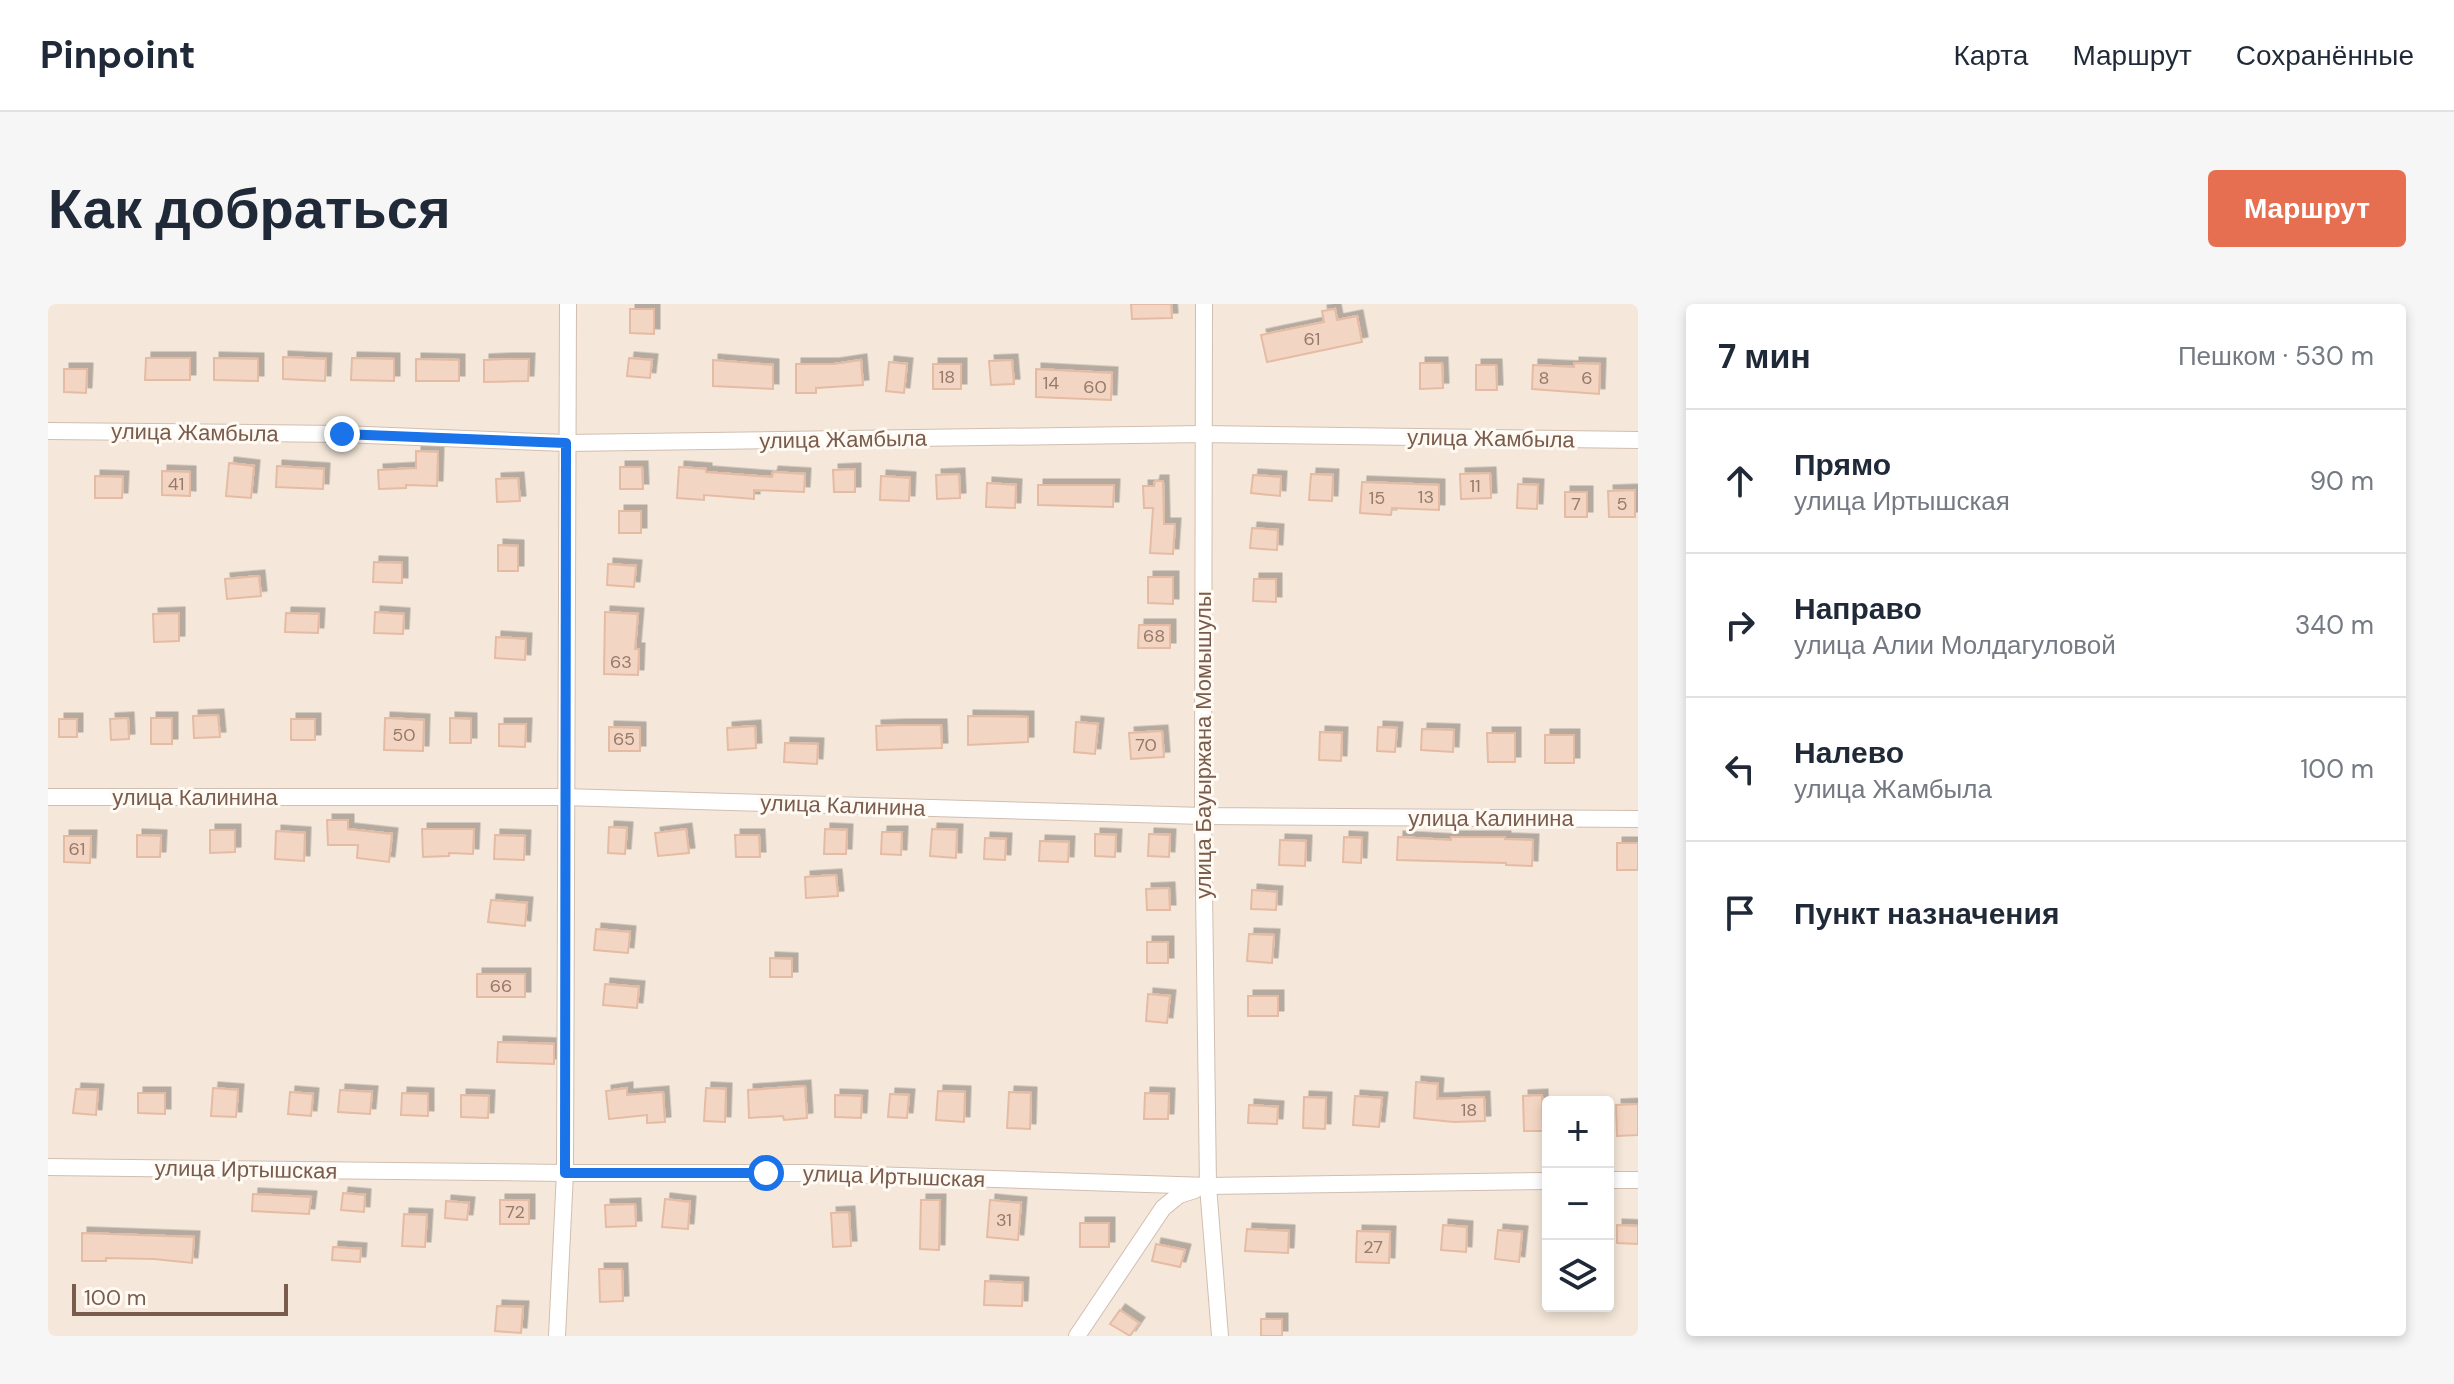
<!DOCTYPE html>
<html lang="ru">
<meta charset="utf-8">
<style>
:root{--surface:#fff;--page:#f6f6f7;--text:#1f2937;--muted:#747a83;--line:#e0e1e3;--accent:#e76f51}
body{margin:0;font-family:"DM Sans",sans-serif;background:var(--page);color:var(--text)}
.controls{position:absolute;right:24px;bottom:24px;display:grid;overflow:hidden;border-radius:8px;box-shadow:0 4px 12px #0003}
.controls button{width:72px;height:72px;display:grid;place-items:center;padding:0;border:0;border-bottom:2px solid var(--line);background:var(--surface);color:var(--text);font:40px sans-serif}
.scale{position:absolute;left:24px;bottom:20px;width:216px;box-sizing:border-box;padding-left:8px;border:4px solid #7a5c4d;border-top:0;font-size:22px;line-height:28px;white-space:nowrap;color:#7a5c4d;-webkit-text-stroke:6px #fffaf3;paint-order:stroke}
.stop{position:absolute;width:24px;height:24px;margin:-18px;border:6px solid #1a73e8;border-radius:50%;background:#fff}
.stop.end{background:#1a73e8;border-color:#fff;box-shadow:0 2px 8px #0008}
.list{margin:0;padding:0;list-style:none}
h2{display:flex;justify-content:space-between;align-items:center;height:104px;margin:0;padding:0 32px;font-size:34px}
h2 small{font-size:26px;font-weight:400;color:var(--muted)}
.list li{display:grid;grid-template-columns:52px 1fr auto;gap:24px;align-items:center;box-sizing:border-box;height:144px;padding:0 32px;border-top:2px solid var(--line)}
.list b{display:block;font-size:30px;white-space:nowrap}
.list p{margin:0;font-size:26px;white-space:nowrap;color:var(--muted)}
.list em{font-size:26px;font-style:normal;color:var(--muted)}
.icon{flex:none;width:44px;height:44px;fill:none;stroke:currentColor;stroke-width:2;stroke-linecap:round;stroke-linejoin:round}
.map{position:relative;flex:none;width:1590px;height:1032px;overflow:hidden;border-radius:8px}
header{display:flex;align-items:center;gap:48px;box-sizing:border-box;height:112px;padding:0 40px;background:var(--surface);border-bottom:2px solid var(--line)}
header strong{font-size:38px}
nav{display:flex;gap:44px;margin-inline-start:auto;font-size:28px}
.intro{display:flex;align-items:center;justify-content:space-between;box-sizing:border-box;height:192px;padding:0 48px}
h1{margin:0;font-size:56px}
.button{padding:20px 36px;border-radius:8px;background:var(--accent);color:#fff;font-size:28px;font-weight:700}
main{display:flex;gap:48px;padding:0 48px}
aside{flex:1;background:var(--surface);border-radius:8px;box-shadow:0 4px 12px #0003}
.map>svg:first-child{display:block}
.residential{fill:#f5e8da;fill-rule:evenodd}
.building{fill:#f3d5c3;stroke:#e6bba3;stroke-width:2;filter:url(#shadow)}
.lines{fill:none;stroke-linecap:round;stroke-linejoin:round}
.minor-casing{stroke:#d1beb0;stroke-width:18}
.minor{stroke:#fff;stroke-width:16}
.route{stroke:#1a73e8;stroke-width:10}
.labels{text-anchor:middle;stroke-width:6;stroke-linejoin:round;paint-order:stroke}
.number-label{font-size:18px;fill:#987a6a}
.street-label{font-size:22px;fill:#7a5c4d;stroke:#fffaf3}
</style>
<header>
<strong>Pinpoint</strong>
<nav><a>Карта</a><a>Маршрут</a><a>Сохранённые</a></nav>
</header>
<div class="intro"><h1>Как добраться</h1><a class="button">Маршрут</a></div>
<main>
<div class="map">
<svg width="1590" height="1032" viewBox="0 0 1590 1032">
<defs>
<filter id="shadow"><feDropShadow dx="5.5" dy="-5.5" stdDeviation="0" flood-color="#0004"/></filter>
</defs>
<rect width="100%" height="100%" fill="#fdf6ec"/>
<path class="residential" d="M0,0H1590V1032H0ZM1500,798H1560V1002H1500Z"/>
<g class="building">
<polygon points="1083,0 1123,0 1124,14 1084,15"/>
<polygon points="582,5 606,5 606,30 582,29"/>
<polygon points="1287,5 1289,16 1309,12 1314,38 1219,58 1213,31 1276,18 1274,7"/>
<polygon points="235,53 278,55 277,77 235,75"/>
<polygon points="98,54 142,54 142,76 97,76"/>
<polygon points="166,54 210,55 210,77 166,76"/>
<polygon points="304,54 346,55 346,77 303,76"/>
<polygon points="581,54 604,56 602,74 579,72"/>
<polygon points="368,55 411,56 411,77 368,77"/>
<polygon points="459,55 481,55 480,77 436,78 436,56"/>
<polygon points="665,56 725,61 725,85 665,82"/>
<polygon points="813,56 815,81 768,84 768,89 748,89 748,60 786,60"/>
<polygon points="964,56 966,80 943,81 941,57"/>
<polygon points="841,58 859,60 856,89 838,87"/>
<polygon points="1372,59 1394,59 1395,84 1372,85"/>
<polygon points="1526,59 1552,60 1551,90 1484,85 1485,61 1526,63"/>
<rect x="885" y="60" width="28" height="25"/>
<polygon points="1428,61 1448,61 1449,86 1428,86"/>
<polygon points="16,65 39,65 38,89 16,88"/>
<polygon points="988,65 1064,69 1063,96 988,93"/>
<polygon points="368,147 390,148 389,182 358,181 358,184 331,185 330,166 368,164"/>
<polygon points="181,159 206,162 203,194 178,192"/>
<polygon points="229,162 276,165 275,185 228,183"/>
<polygon points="572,163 594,163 595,185 572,185"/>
<polygon points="631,163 658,165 658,168 724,173 725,168 757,170 756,188 706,186 706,195 656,191 656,196 629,194"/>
<polygon points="807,165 807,188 786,188 785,166"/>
<polygon points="114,167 142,168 142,192 114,191"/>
<polygon points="1442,169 1443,194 1413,195 1412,170"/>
<polygon points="911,170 912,194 889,195 888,171"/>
<polygon points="1263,170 1285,171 1284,197 1261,196"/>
<polygon points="1205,171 1233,173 1232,192 1203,189"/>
<polygon points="47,172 75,173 74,194 47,194"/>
<polygon points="833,172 862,174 861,197 832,196"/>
<polygon points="470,174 472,197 449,198 448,175"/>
<polygon points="1107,177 1115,177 1116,220 1127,220 1125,250 1102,249 1105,204 1096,204 1095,182 1106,182"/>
<polygon points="1314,178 1391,181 1391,206 1344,204 1343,211 1312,209"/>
<polygon points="939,179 968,181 967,204 938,203"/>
<polygon points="1470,180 1490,181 1489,205 1469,204"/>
<polygon points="990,181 1066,181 1065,203 990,201"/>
<polygon points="1587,186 1587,213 1561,213 1560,187"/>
<rect x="1517" y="188" width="22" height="25"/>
<rect x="571" y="207" width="22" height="22"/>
<polygon points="1204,224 1230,226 1229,246 1202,244"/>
<polygon points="450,241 470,242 470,267 450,267"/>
<polygon points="326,258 354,259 354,279 325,278"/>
<polygon points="560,260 588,262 586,283 559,281"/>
<polygon points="211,272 213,292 179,295 177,275"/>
<polygon points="1100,273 1125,273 1125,300 1100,299"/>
<polygon points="1206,275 1228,275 1228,298 1205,297"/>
<polygon points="327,308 356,310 355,330 326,329"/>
<polygon points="557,308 590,310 587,345 591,345 590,371 556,370"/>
<polygon points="131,309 131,337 106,338 105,310"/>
<polygon points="238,309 271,310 270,329 237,328"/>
<polygon points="1091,321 1122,321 1122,344 1090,344"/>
<polygon points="448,333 478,335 477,356 447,354"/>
<polygon points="170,411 172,433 146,434 145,412"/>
<polygon points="920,412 980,413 980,438 920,441"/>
<polygon points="80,414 81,435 63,436 62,415"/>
<rect x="103" y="414" width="21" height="26"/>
<polygon points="337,414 376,416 375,447 336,446"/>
<polygon points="402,414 423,415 423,439 402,439"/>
<rect x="11" y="415" width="18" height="18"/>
<rect x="243" y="415" width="24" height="21"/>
<polygon points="1028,418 1050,420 1047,450 1026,448"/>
<polygon points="451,420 478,420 477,443 451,442"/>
<polygon points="853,421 893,421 894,444 829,446 828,422"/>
<polygon points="707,422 708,444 680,446 679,424"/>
<polygon points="561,423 592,424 592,447 561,447"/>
<polygon points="1330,423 1349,424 1347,448 1329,447"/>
<polygon points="1374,425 1406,426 1405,448 1373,446"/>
<polygon points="1114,427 1116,453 1083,455 1081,429"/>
<polygon points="1272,428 1294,429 1293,457 1271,456"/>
<polygon points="1439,429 1467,429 1467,458 1440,458"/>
<rect x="1497" y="431" width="29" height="28"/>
<polygon points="737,439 770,440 769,460 736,458"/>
<polygon points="279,516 300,516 300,525 344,530 341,558 309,554 310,541 280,541"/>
<polygon points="561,523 579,524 577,550 560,549"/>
<polygon points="374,525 426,525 425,550 401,549 401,552 375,553"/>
<polygon points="638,525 641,549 610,552 607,529"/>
<polygon points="777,525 799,526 798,550 776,550"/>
<polygon points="884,525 909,526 908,554 882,552"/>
<polygon points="162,526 187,526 187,548 162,549"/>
<polygon points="228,527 257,529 256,557 227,555"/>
<polygon points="834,528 854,528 853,551 833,550"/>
<polygon points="1047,530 1068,531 1067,553 1047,552"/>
<polygon points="1101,530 1122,531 1121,553 1100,552"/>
<polygon points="89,531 113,532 112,553 89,553"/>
<polygon points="447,531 477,532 476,556 446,555"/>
<polygon points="687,531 711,531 712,553 688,553"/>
<polygon points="16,532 43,532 42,559 16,558"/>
<polygon points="1296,533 1314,534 1313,559 1295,558"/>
<polygon points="1350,533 1403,536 1403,533 1457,533 1457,535 1485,536 1484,562 1458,561 1458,559 1349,556"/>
<polygon points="937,534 958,535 957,556 936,555"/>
<polygon points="1232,536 1258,537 1257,562 1231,561"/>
<polygon points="992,537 1021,538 1020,558 991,557"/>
<rect x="1569" y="539" width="21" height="27"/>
<polygon points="788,571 790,592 758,594 757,573"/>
<polygon points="1121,584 1122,606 1099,606 1098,585"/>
<polygon points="1204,586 1229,588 1228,606 1203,605"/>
<polygon points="443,596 479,599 477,622 440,618"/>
<polygon points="548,625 582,628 580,649 546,646"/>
<polygon points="1201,630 1226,631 1224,659 1199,657"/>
<rect x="1099" y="638" width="21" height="21"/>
<polygon points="722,654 744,655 744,673 722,673"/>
<rect x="429" y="670" width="48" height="23"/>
<polygon points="557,680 591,683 589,704 555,701"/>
<polygon points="1100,690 1122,692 1119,719 1098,717"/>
<rect x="1200" y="692" width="30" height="20"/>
<polygon points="450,738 506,740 506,760 449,758"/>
<polygon points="1368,778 1390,780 1389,795 1436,793 1437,817 1406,818 1366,814"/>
<polygon points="757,782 759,814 736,816 735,812 701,814 700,786"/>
<polygon points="165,784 190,786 188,813 163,812"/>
<polygon points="579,784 579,791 615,788 617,818 599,819 599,811 561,815 558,787"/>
<polygon points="658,784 678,785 677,818 656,817"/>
<polygon points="28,785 50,786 48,811 25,809"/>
<polygon points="292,786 324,788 322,810 290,808"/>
<polygon points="890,787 917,788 916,818 888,816"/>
<polygon points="242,788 265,790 263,812 240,810"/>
<polygon points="961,788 983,789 982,825 959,824"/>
<polygon points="90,789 117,789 117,810 90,809"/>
<polygon points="354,789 380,790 380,812 353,811"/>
<polygon points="1097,789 1121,790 1120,815 1096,815"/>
<polygon points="842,790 861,791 859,814 840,813"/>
<polygon points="413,791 441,792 440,814 413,813"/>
<polygon points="787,791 814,792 813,814 787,813"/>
<polygon points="1494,791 1495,827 1476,827 1475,792"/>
<polygon points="1307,792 1334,794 1331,823 1305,821"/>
<polygon points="1256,793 1278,794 1277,825 1255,824"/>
<polygon points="1590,800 1590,831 1569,832 1568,801"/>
<polygon points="1201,801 1230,803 1229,820 1200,819"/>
<polygon points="295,889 317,891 316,908 293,906"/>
<polygon points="205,890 263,893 261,910 204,907"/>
<polygon points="617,895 642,898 640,925 614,923"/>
<rect x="452" y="896" width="29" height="24"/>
<polygon points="873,896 892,896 891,946 872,945"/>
<polygon points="942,896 973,899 970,936 939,933"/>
<polygon points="398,897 421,899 419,916 397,914"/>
<polygon points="587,900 588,922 558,923 557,901"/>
<polygon points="801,908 803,942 785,943 783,909"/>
<polygon points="356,910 379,911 377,943 354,942"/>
<rect x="1032" y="919" width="29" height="24"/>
<polygon points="1395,921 1419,923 1418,948 1393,946"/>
<polygon points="1569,921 1590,922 1590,940 1569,939"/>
<polygon points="1199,925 1241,927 1240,949 1197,947"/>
<polygon points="1450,926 1474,928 1471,958 1447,955"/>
<polygon points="1309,927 1342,928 1341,959 1308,958"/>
<polygon points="34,929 146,933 144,959 106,955 58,954 58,957 34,957"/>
<polygon points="1108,940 1137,946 1132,963 1104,957"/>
<polygon points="285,943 313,945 312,958 284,956"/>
<polygon points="551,965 574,965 575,997 552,998"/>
<polygon points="937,977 975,979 974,1002 936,1001"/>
<polygon points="449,1002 475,1003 473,1029 447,1027"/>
<polygon points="1072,1006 1091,1019 1082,1032 1062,1020"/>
<rect x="1213" y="1015" width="21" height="17"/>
</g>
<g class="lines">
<g class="minor-casing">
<g id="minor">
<polyline points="1156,0 1155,512 1160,882 1172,1032"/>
<polyline points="0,127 294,130 518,139 1154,130 1590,136"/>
<polyline points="0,493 516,493 1155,512 1590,515"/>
<polyline points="0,863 517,869 761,869 1160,882 1500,877"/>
<polyline points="1560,876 1590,876"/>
<polyline points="509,1032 517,869 520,0"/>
<polyline points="1029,1032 1115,904 1131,891 1147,886"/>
</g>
</g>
<use href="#minor" class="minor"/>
</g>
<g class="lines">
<polyline class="route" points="294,130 518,139 517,869 718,869"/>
</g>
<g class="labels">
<g class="number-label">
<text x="1264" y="41">61</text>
<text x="899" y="79">18</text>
<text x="1496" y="80">8</text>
<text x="1539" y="80">6</text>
<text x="1003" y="85">14</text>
<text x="1047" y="89">60</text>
<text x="128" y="186">41</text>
<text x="1427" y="188">11</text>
<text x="1378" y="199">13</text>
<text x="1329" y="200">15</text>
<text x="1528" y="206">7</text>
<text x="1574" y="206">5</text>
<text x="1106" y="338">68</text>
<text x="573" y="364">63</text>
<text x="356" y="437">50</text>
<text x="576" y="441">65</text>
<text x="1098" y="447">70</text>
<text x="29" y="551">61</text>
<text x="453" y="688">66</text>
<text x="1421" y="812">18</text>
<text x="467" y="914">72</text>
<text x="956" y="922">31</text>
<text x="1325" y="949">27</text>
</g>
<g class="street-label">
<text transform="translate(147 128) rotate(1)" y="8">улица Жамбыла</text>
<text transform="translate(1443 134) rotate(1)" y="8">улица Жамбыла</text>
<text transform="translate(795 135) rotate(-1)" y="8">улица Жамбыла</text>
<text transform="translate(1155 441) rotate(-90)" y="8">улица Бауыржана Момышулы</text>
<text x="147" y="501">улица Калинина</text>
<text transform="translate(795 501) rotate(2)" y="8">улица Калинина</text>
<text x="1443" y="522">улица Калинина</text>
<text transform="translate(198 865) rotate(1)" y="8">улица Иртышская</text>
<text transform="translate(846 872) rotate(2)" y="8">улица Иртышская</text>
</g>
</g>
</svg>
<div class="controls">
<button>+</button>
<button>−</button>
<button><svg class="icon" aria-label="layers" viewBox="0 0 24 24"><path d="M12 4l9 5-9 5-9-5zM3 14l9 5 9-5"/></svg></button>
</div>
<div class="scale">100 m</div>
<div class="stop" style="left:718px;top:869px"></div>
<div class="stop end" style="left:294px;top:130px"></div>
</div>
<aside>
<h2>7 мин<small>Пешком · 530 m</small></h2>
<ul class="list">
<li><svg class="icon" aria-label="ahead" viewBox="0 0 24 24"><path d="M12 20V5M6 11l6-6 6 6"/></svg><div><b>Прямо</b><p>улица Иртышская</p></div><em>90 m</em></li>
<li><svg class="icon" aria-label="right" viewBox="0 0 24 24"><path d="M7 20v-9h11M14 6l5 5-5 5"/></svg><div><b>Направо</b><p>улица Алии Молдагуловой</p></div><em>340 m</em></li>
<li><svg class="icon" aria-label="left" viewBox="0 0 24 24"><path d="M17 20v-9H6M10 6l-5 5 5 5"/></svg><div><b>Налево</b><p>улица Жамбыла</p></div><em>100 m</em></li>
<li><svg class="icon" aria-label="arrive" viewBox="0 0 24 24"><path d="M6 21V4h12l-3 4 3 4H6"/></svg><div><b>Пункт назначения</b></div></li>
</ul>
</aside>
</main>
